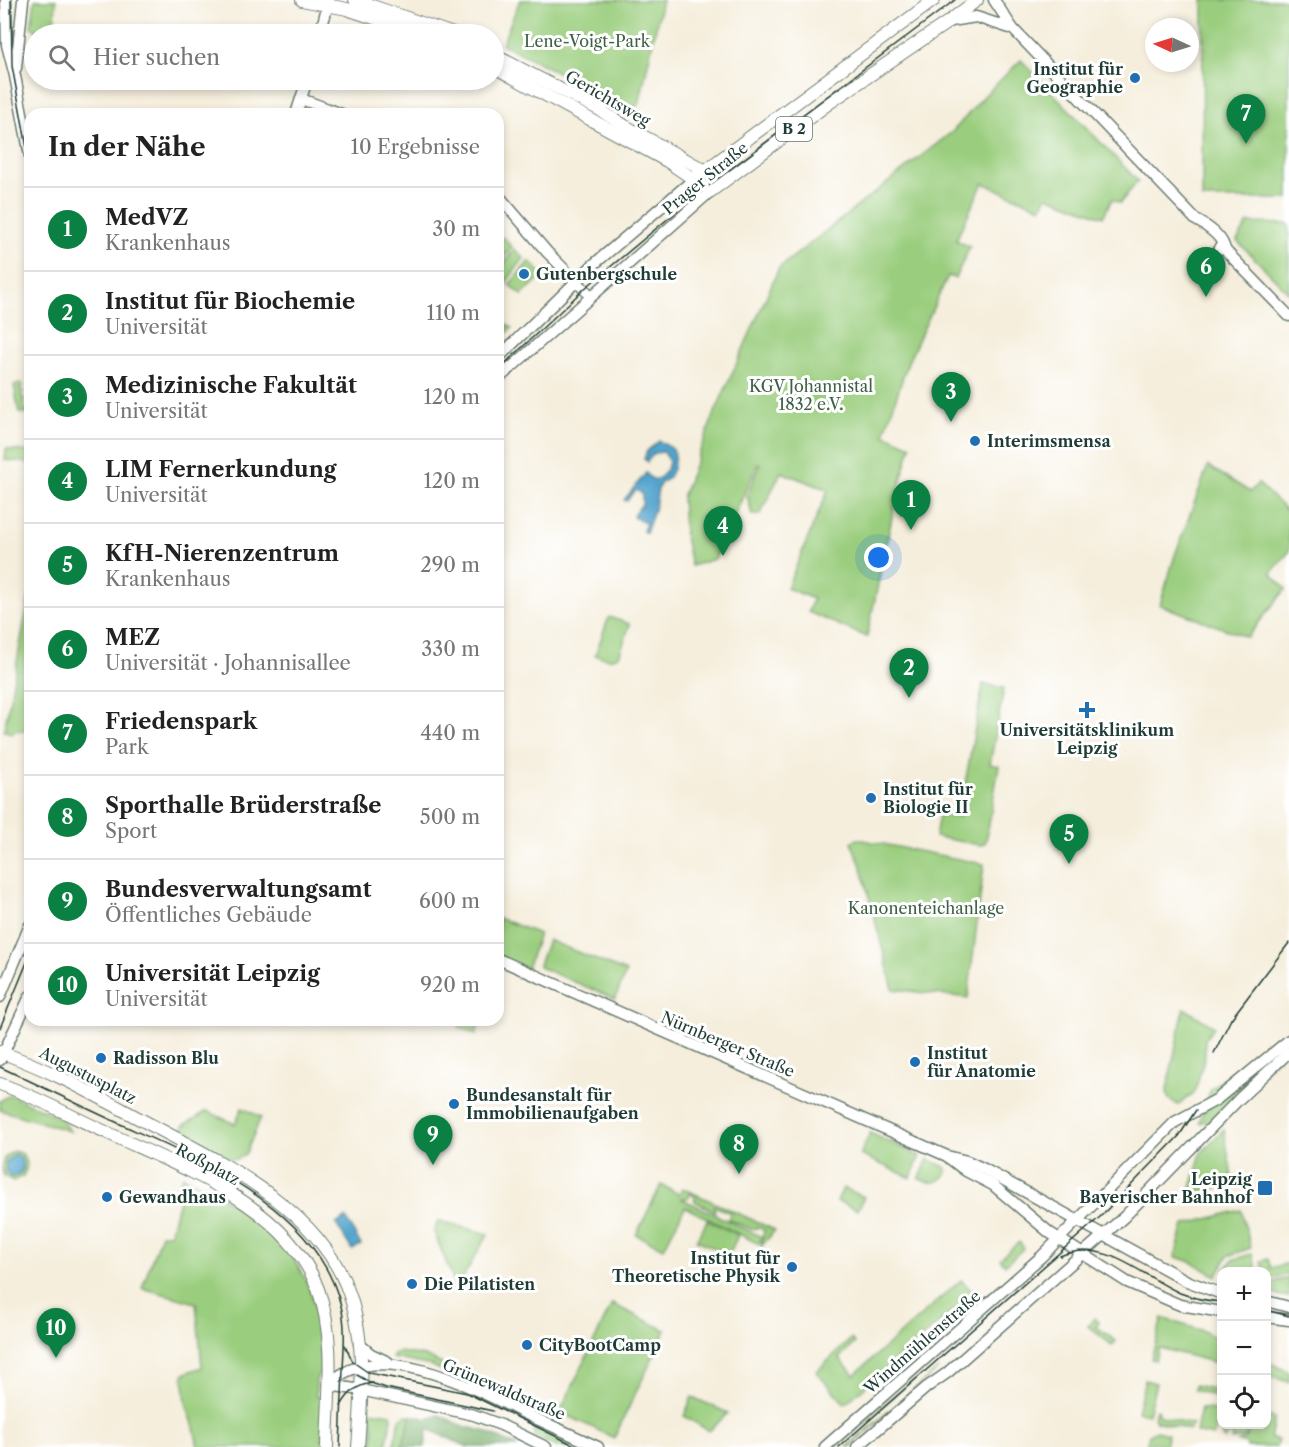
<!DOCTYPE html>
<html lang="de">
<meta charset="utf-8">
<style>
:root{--surface:#fff;--page:#f2f2f2;--text:#222;--muted:#767676;--line:#e0e0e0;--accent:#0b8043}
body{margin:0;font-family:"Libre Caslon Text",serif;background:var(--page);color:var(--text)}
.controls{position:absolute;right:18px;bottom:18px;display:grid;overflow:hidden;border-radius:12px;box-shadow:0 3px 9px #0003}
.controls button{width:54px;height:54px;display:grid;place-items:center;padding:0;border:0;border-bottom:2px solid var(--line);background:var(--surface);color:var(--text);font:30px sans-serif}
.compass{position:absolute;left:1145px;top:18px;width:54px;height:54px;border-radius:50%;background:var(--surface);box-shadow:0 3px 9px #0003;rotate:274deg}
.you{position:absolute;left:879px;top:558px;width:21px;height:21px;margin:-15px;border:4px solid #fff;border-radius:50%;background:#1a73e8;box-shadow:0 0 0 9px #1a73e833}
.badge{display:grid;place-items:center;width:39px;height:39px;border-radius:50%;background:var(--accent);color:#fff;font-size:20px;font-weight:700}
.pin{position:absolute;translate:-50% -50px;filter:drop-shadow(0 2px 3px #0008)}
.pin::after{content:'';position:absolute;top:32px;width:21px;height:18px;background:inherit;clip-path:polygon(0 0,100% 0,50% 100%)}
.list{margin:0;padding:0;list-style:none}
h2{display:flex;justify-content:space-between;align-items:center;height:78px;margin:0;padding:0 24px;font-size:26px}
h2 small{font-size:20px;font-weight:400;color:var(--muted)}
.list li{display:grid;grid-template-columns:39px 1fr auto;gap:18px;align-items:center;box-sizing:border-box;height:84px;padding:0 24px;border-top:2px solid var(--line)}
.list b{display:block;font-size:22px;white-space:nowrap}
.list p{margin:0;font-size:20px;white-space:nowrap;color:var(--muted)}
.list em{font-size:20px;font-style:normal;color:var(--muted)}
.icon{flex:none;width:33px;height:33px;fill:none;stroke:currentColor;stroke-width:2;stroke-linecap:round;stroke-linejoin:round}
.map{position:relative;flex:none;width:1289px;height:1447px;overflow:hidden}
.search{position:absolute;background:var(--surface);box-shadow:0 3px 9px #0003;left:24px;top:24px;width:480px;height:66px;display:flex;align-items:center;gap:15px;box-sizing:border-box;padding:0 21px;border-radius:33px;color:var(--muted);font-size:22px}
.panel{position:absolute;background:var(--surface);box-shadow:0 3px 9px #0003;left:24px;top:108px;width:480px;height:918px;border-radius:18px}
.map>svg:first-child{display:block}
.green{fill:#9acd7d;stroke:#5c8558;stroke-width:1.5}
.forest{fill:#7bb06c;stroke:#4d7650;stroke-width:1.5}
.water{fill:#53a4cd;stroke:#397080;stroke-width:1.5}
.lines{fill:none;stroke-linecap:round;stroke-linejoin:round}
.secondary-casing{stroke:#6a7b6f;stroke-width:13}
.primary-casing{stroke:#6a7b6f;stroke-width:14}
.secondary{stroke:#fff;stroke-width:10}
.primary{stroke:#fff;stroke-width:12}
.tram{stroke:#1f3d34;stroke-width:1.5}
.poi-dot{fill:#1f6fb2;stroke:#fff;stroke-width:2}
.labels{text-anchor:middle;stroke-width:6;stroke-linejoin:round;paint-order:stroke}
.shield{fill:#fff;stroke:#627771;stroke-width:1.5}
.shield-label{font-size:15px;font-weight:bold;fill:#1f3d34}
.park-label{font-size:16px;fill:#3e6146;stroke:#fff}
.poi-label{font-size:16px;font-weight:bold;fill:#1f3d34;stroke:#fff;text-anchor:start}
.street-label{font-size:16px;fill:#1f3d34;stroke:#fff}
</style>
<div class="map">
<svg width="1289" height="1447" viewBox="0 0 1289 1447">
<rect width="100%" height="100%" fill="#fff"/>
<filter id="ink" filterUnits="userSpaceOnUse"><feTurbulence type="fractalNoise" baseFrequency=".0167" numOctaves="2"/><feDisplacementMap in="SourceGraphic" scale="12" xChannelSelector="R" yChannelSelector="G"/><feConvolveMatrix kernelMatrix="1 2 1 2 8 2 1 2 1" color-interpolation-filters="sRGB"/></filter>
<filter id="wash" filterUnits="userSpaceOnUse"><feTurbulence type="fractalNoise" baseFrequency=".008" numOctaves="4" result="noise"/><feDisplacementMap in="SourceGraphic" scale="24" xChannelSelector="R" yChannelSelector="G"/><feGaussianBlur stdDeviation="1.35" result="paint"/><feColorMatrix in="noise" values="0 0 0 0 0 0 0 0 0 0 0 0 0 0 0 0 0 1.4 0 .05"/><feComposite in="paint" operator="in"/></filter>
<g filter="url(#wash)">
<rect width="100%" height="100%" fill="#f5eedc"/>
<g class="green">
<polygon points="35,0 56,0 54,34 41,34 31,27"/>
<polygon points="520,0 662,0 639,105 630,109 502,44"/>
<polygon points="1203,0 1289,0 1289,199 1202,199"/>
<polygon points="1021,60 1138,181 1120,203 1112,199 1103,217 1047,196 1041,208 983,183 956,240 970,247 955,278 948,276 908,362 884,434 911,446 896,498 867,637 808,612 813,599 787,588 828,490 781,472 760,515 752,515 747,495 760,464 758,463 715,559 691,566 684,532 682,497 716,410 779,268 953,131 986,94"/>
<polygon points="1248,223 1289,224 1289,293 1237,241"/>
<polygon points="503,237 512,247 498,265 498,245"/>
<polygon points="514,249 524,258 505,284 498,279 498,273"/>
<polygon points="529,261 543,275 522,295 509,285"/>
<polygon points="498,319 512,328 498,342"/>
<polygon points="21,383 22,386 20,388 23,392 21,395 24,399 23,403 27,413 19,413 14,385"/>
<polygon points="6,449 30,452 29,463 5,460"/>
<polygon points="1208,466 1250,492 1258,483 1289,513 1289,552 1271,573 1286,589 1247,637 1160,605 1175,555"/>
<polygon points="30,592 30,732 17,730 13,733 4,731"/>
<polygon points="609,617 630,624 619,656 609,659 595,655"/>
<polygon points="983,684 1004,688 990,764 999,766 986,841 984,844 980,845 935,837 939,814 959,817"/>
<polygon points="858,839 984,864 968,998 893,989 861,866 851,842"/>
<polygon points="498,918 539,934 526,971 498,959"/>
<polygon points="548,940 626,972 615,999 541,968 539,965"/>
<polygon points="1184,1008 1214,1027 1205,1039 1205,1055 1195,1092 1178,1105 1168,1098 1167,1089"/>
<polygon points="461,1020 481,1020 476,1034 459,1027"/>
<polygon points="1273,1038 1277,1043 1247,1070 1207,1100 1211,1089"/>
<polygon points="1283,1052 1214,1120 1199,1123 1202,1113"/>
<polygon points="10,1095 59,1117 70,1131 0,1110 0,1101"/>
<polygon points="242,1108 261,1117 246,1153 238,1159 228,1159 182,1134 183,1126 207,1111 235,1124"/>
<polygon points="1224,1129 1233,1183 1189,1195 1201,1153"/>
<polygon points="870,1133 920,1156 911,1178 860,1155"/>
<path d="M14,1151L23,1154L27,1167L23,1176L13,1181L4,1176C0,1165 3,1156 14,1151Z"/>
<path d="M928,1159L945,1167L947,1173C939,1184 932,1184 919,1179Z"/>
<path d="M183,1176C254,1213 314,1250 320,1338C321,1348 323,1361 321,1370C320,1373 317,1375 317,1378C315,1383 316,1391 316,1396L322,1399L324,1407L323,1447H198L194,1427L186,1403L183,1374L202,1367L196,1303L142,1288L161,1234H170L181,1192L176,1190Z"/>
<polygon points="661,1185 679,1194 682,1188 775,1230 761,1247 764,1230 759,1228 752,1229 728,1219 731,1213 714,1206 715,1212 695,1201 694,1195 691,1194 688,1198 680,1198 762,1237 759,1244 685,1207 664,1248 636,1235"/>
<polygon points="843,1188 864,1197 858,1210 837,1201"/>
<polygon points="1241,1210 1251,1248 1228,1256 1216,1276 1192,1262 1175,1257 1184,1225"/>
<polygon points="707,1220 738,1235 729,1255 697,1240"/>
<polygon points="438,1221 488,1234 461,1281 455,1284 434,1232"/>
<polygon points="1019,1242 1024,1248 1005,1265 1000,1259"/>
<polygon points="1252,1254 1257,1271 1225,1271 1232,1260"/>
<polygon points="1268,1259 1271,1268 1289,1263 1289,1274 1267,1280 1266,1272 1264,1271 1261,1261"/>
<polygon points="1289,1278 1289,1297 1267,1293 1267,1284"/>
<polygon points="961,1280 974,1293 845,1404 816,1372 851,1339 855,1343 839,1358 854,1375"/>
<polygon points="612,1304 666,1330 614,1438 560,1412"/>
<polygon points="1094,1318 1099,1322 1096,1326 1116,1341 1112,1345 1088,1326"/>
<polygon points="1162,1318 1203,1331 1221,1340 1221,1364 1159,1348 1155,1360 1151,1359"/>
<polygon points="400,1352 425,1356 444,1365 447,1373 432,1366 392,1358 396,1353"/>
<polygon points="932,1361 845,1440 837,1447 832,1447 845,1439"/>
<polygon points="1266,1361 1289,1372 1289,1382 1267,1376"/>
<polygon points="938,1369 850,1447 847,1447"/>
<polygon points="1145,1380 1156,1383 1148,1414 1137,1412"/>
<polygon points="1195,1385 1221,1391 1221,1398 1194,1390"/>
<polygon points="692,1397 728,1413 709,1431 684,1416"/>
<polygon points="1201,1408 1221,1411 1221,1424 1217,1423 1213,1436 1196,1432"/>
<polygon points="1156,1409 1158,1410 1158,1415 1192,1424 1190,1430 1156,1421 1154,1417"/>
<path d="M370,1411L391,1414L392,1417L386,1447H375C371,1435 378,1422 368,1413Z"/>
<polygon points="406,1415 411,1416 402,1447 393,1447 400,1419"/>
<polygon points="1267,1416 1275,1418 1270,1438 1278,1440 1276,1447 1247,1447 1247,1444 1238,1442 1247,1438 1250,1427 1249,1425 1266,1424"/>
<polygon points="540,1424 586,1447 556,1447 534,1436 535,1434 533,1432 536,1426 539,1427"/>
<polygon points="1225,1425 1247,1425 1246,1437 1232,1440 1233,1436 1229,1433 1225,1439 1222,1438"/>
<polygon points="1156,1431 1168,1434 1165,1446 1153,1442 1150,1447 1146,1447 1149,1435"/>
</g>
<g class="forest">
<path d="M368,1413C378,1422 371,1435 375,1447H364Z"/>
<polygon points="439,1415 463,1426 484,1431 518,1447 468,1447 428,1429 425,1447 402,1447 411,1416 418,1416 427,1419"/>
</g>
<g class="water">
<path d="M659,441L673,449L675,454L673,469L669,477L660,484L658,489L654,510L646,533L643,531L646,523L633,517L635,512L642,505V494L638,491H634L627,501L624,500L646,473C656,488 667,473 669,461L664,452L654,453L647,462L644,459L647,451Z"/>
<polygon points="15,1154 21,1158 23,1169 19,1174 11,1177 6,1171 6,1163"/>
<polygon points="346,1218 361,1245 352,1250 336,1224"/>
</g>
</g>
<g filter="url(#ink)">
<g class="lines">
<g class="secondary-casing">
<g id="secondary">
<polyline points="6,0 7,45 15,76 30,156"/>
<polyline points="994,0 1013,29"/>
<path d="M951,21L976,17L1013,29L1196,220C1207,226 1223,237 1225,250"/>
<polyline points="320,34 329,0"/>
<polyline points="16,68 23,0"/>
<polyline points="301,99 342,114"/>
<polyline points="296,114 307,80"/>
<polyline points="498,195 547,252 591,296"/>
<polyline points="1219,248 1225,250 1289,316"/>
<polyline points="498,358 593,265 694,179"/>
<polyline points="498,379 711,191"/>
<polyline points="498,959 947,1156 967,1161 984,1169 1187,1281 1222,1294"/>
<polyline points="0,997 30,925"/>
<polyline points="0,1060 30,996"/>
<polyline points="949,1158 966,1171 993,1185 1050,1233 1127,1282 1180,1305 1222,1312"/>
<polyline points="1266,1301 1289,1307"/>
<polyline points="1266,1317 1289,1320"/>
<polyline points="359,1344 371,1354 388,1362"/>
<path d="M329,1385C374,1334 478,1390 526,1414C550,1425 574,1436 598,1447"/>
<polyline points="329,1385 361,1390 474,1415 501,1425 546,1447"/>
<polyline points="825,1447 1041,1257 1175,1122 1216,1100 1289,1040"/>
<polyline points="857,1447 927,1387 947,1373 1124,1217 1239,1099 1289,1052"/>
</g>
</g>
<g class="primary-casing">
<g id="primary">
<polyline points="302,0 347,9 422,34"/>
<polyline points="355,0 453,34"/>
<polyline points="494,55 600,110 625,126 706,171 719,184"/>
<polyline points="494,67 667,161 711,191 829,103 948,22 977,0"/>
<polyline points="694,179 934,0"/>
<path d="M0,1052C49,1069 95,1095 140,1119C216,1160 319,1206 349,1293C366,1341 362,1397 358,1447"/>
<path d="M0,1084C37,1097 72,1117 108,1133C182,1168 287,1205 318,1289C336,1338 328,1396 327,1447"/>
</g>
</g>
<use href="#secondary" class="secondary"/>
<use href="#primary" class="primary"/>
<g class="tram">
<polyline points="11,0 12,66 30,164"/>
<polyline points="498,370 584,289 695,196 955,0"/>
<polyline points="0,1028 30,955"/>
<polyline points="1214,1053 1231,1019 1289,943"/>
<path d="M0,1067C39,1085 77,1104 116,1122C198,1160 317,1207 341,1306C346,1327 344,1348 343,1369C342,1395 341,1421 340,1447"/>
<path d="M1060,1256C1106,1237 1141,1276 1180,1293C1193,1298 1207,1301 1222,1302"/>
<polyline points="1266,1310 1289,1316"/>
<polyline points="345,1345 353,1362 369,1373 467,1393 578,1447"/>
<polyline points="357,1375 371,1383 386,1388 493,1411"/>
<path d="M341,1406C348,1393 359,1384 373,1383"/>
<polyline points="839,1447 1100,1217 1179,1136 1196,1110"/>
</g>
</g>
</g>
<g class="poi-dot">
<circle cx="1135" cy="78" r="6"/>
<circle cx="524" cy="274" r="6"/>
<circle cx="975" cy="441" r="6"/>
<path d="M1084 701h6v6h6v6h-6v6h-6v-6h-6v-6h6z"/>
<circle cx="871" cy="798" r="6"/>
<circle cx="101" cy="1058" r="6"/>
<circle cx="915" cy="1062" r="6"/>
<circle cx="454" cy="1104" r="6"/>
<rect x="1257" y="1180" width="16" height="16" rx="3"/>
<circle cx="107" cy="1197" r="6"/>
<circle cx="792" cy="1267" r="6"/>
<circle cx="412" cy="1284" r="6"/>
<circle cx="527" cy="1345" r="6"/>
</g>
<g class="labels">
<rect class="shield" x="776" y="117" width="36" height="24" rx="4.5"/>
<g class="shield-label">
<text x="794" y="134">B 2</text>
</g>
<g class="park-label">
<text x="587" y="47">Lene-Voigt-Park</text>
<text x="811" y="392">KGV Johannistal<tspan x="811" dy="18">1832 e.V.</tspan></text>
<text x="926" y="914">Kanonenteichanlage</text>
</g>
<g class="poi-label">
<text x="1123" y="75" text-anchor="end">Institut für<tspan x="1123" dy="18">Geographie</tspan></text>
<text x="536" y="280">Gutenbergschule</text>
<text x="987" y="447">Interimsmensa</text>
<text x="1087" y="736" text-anchor="middle">Universitätsklinikum<tspan x="1087" dy="18">Leipzig</tspan></text>
<text x="883" y="795">Institut für<tspan x="883" dy="18">Biologie II</tspan></text>
<text x="927" y="1059">Institut<tspan x="927" dy="18">für Anatomie</tspan></text>
<text x="113" y="1064">Radisson Blu</text>
<text x="466" y="1101">Bundesanstalt für<tspan x="466" dy="18">Immobilienaufgaben</tspan></text>
<text x="1252" y="1185" text-anchor="end">Leipzig<tspan x="1252" dy="18">Bayerischer Bahnhof</tspan></text>
<text x="119" y="1203">Gewandhaus</text>
<text x="780" y="1264" text-anchor="end">Institut für<tspan x="780" dy="18">Theoretische Physik</tspan></text>
<text x="424" y="1290">Die Pilatisten</text>
<text x="539" y="1351">CityBootCamp</text>
</g>
<g class="street-label">
<text transform="translate(608 98) rotate(30)" y="6">Gerichtsweg</text>
<text transform="translate(705 178) rotate(-39)" y="6">Prager Straße</text>
<text transform="translate(728 1044) rotate(23)" y="6">Nürnberger Straße</text>
<text transform="translate(88 1075) rotate(27)" y="6">Augustusplatz</text>
<text transform="translate(208 1164) rotate(28)" y="6">Roßplatz</text>
<text transform="translate(922 1342) rotate(-41)" y="6">Windmühlenstraße</text>
<text transform="translate(504 1389) rotate(23)" y="6">Grünewaldstraße</text>
</g>
</g>
</svg>
<div class="controls">
<button>+</button>
<button>−</button>
<button><svg class="icon" aria-label="locate" viewBox="0 0 24 24"><circle cx="12" cy="12" r="6"/><path d="M12 2v4M12 18v4M2 12h4M18 12h4"/></svg></button>
</div>
<svg class="compass" viewBox="-18 -18 36 36"><path d="M0-13l5 13h-10z" fill="#e53935"/><path d="M0 13l5-13h-10z" fill="#767676"/></svg>
<div class="you"></div>
<div class="pin badge" style="left:911px;top:530px">1</div>
<div class="pin badge" style="left:909px;top:698px">2</div>
<div class="pin badge" style="left:951px;top:422px">3</div>
<div class="pin badge" style="left:723px;top:556px">4</div>
<div class="pin badge" style="left:1069px;top:864px">5</div>
<div class="pin badge" style="left:1206px;top:297px">6</div>
<div class="pin badge" style="left:1246px;top:144px">7</div>
<div class="pin badge" style="left:739px;top:1174px">8</div>
<div class="pin badge" style="left:433px;top:1165px">9</div>
<div class="pin badge" style="left:56px;top:1358px">10</div>
<div class="search"><svg class="icon" aria-label="search" viewBox="0 0 24 24"><circle cx="10" cy="10" r="6"/><path d="M15 15l6 6"/></svg>Hier suchen</div>
<section class="panel">
<h2>In der Nähe<small>10 Ergebnisse</small></h2>
<ul class="list">
<li><span class="badge">1</span><div><b>MedVZ</b><p>Krankenhaus</p></div><em>30 m</em></li>
<li><span class="badge">2</span><div><b>Institut für Biochemie</b><p>Universität</p></div><em>110 m</em></li>
<li><span class="badge">3</span><div><b>Medizinische Fakultät</b><p>Universität</p></div><em>120 m</em></li>
<li><span class="badge">4</span><div><b>LIM Fernerkundung</b><p>Universität</p></div><em>120 m</em></li>
<li><span class="badge">5</span><div><b>KfH-Nierenzentrum</b><p>Krankenhaus</p></div><em>290 m</em></li>
<li><span class="badge">6</span><div><b>MEZ</b><p>Universität · Johannisallee</p></div><em>330 m</em></li>
<li><span class="badge">7</span><div><b>Friedenspark</b><p>Park</p></div><em>440 m</em></li>
<li><span class="badge">8</span><div><b>Sporthalle Brüderstraße</b><p>Sport</p></div><em>500 m</em></li>
<li><span class="badge">9</span><div><b>Bundesverwaltungsamt</b><p>Öffentliches Gebäude</p></div><em>600 m</em></li>
<li><span class="badge">10</span><div><b>Universität Leipzig</b><p>Universität</p></div><em>920 m</em></li>
</ul>
</section>
</div>
